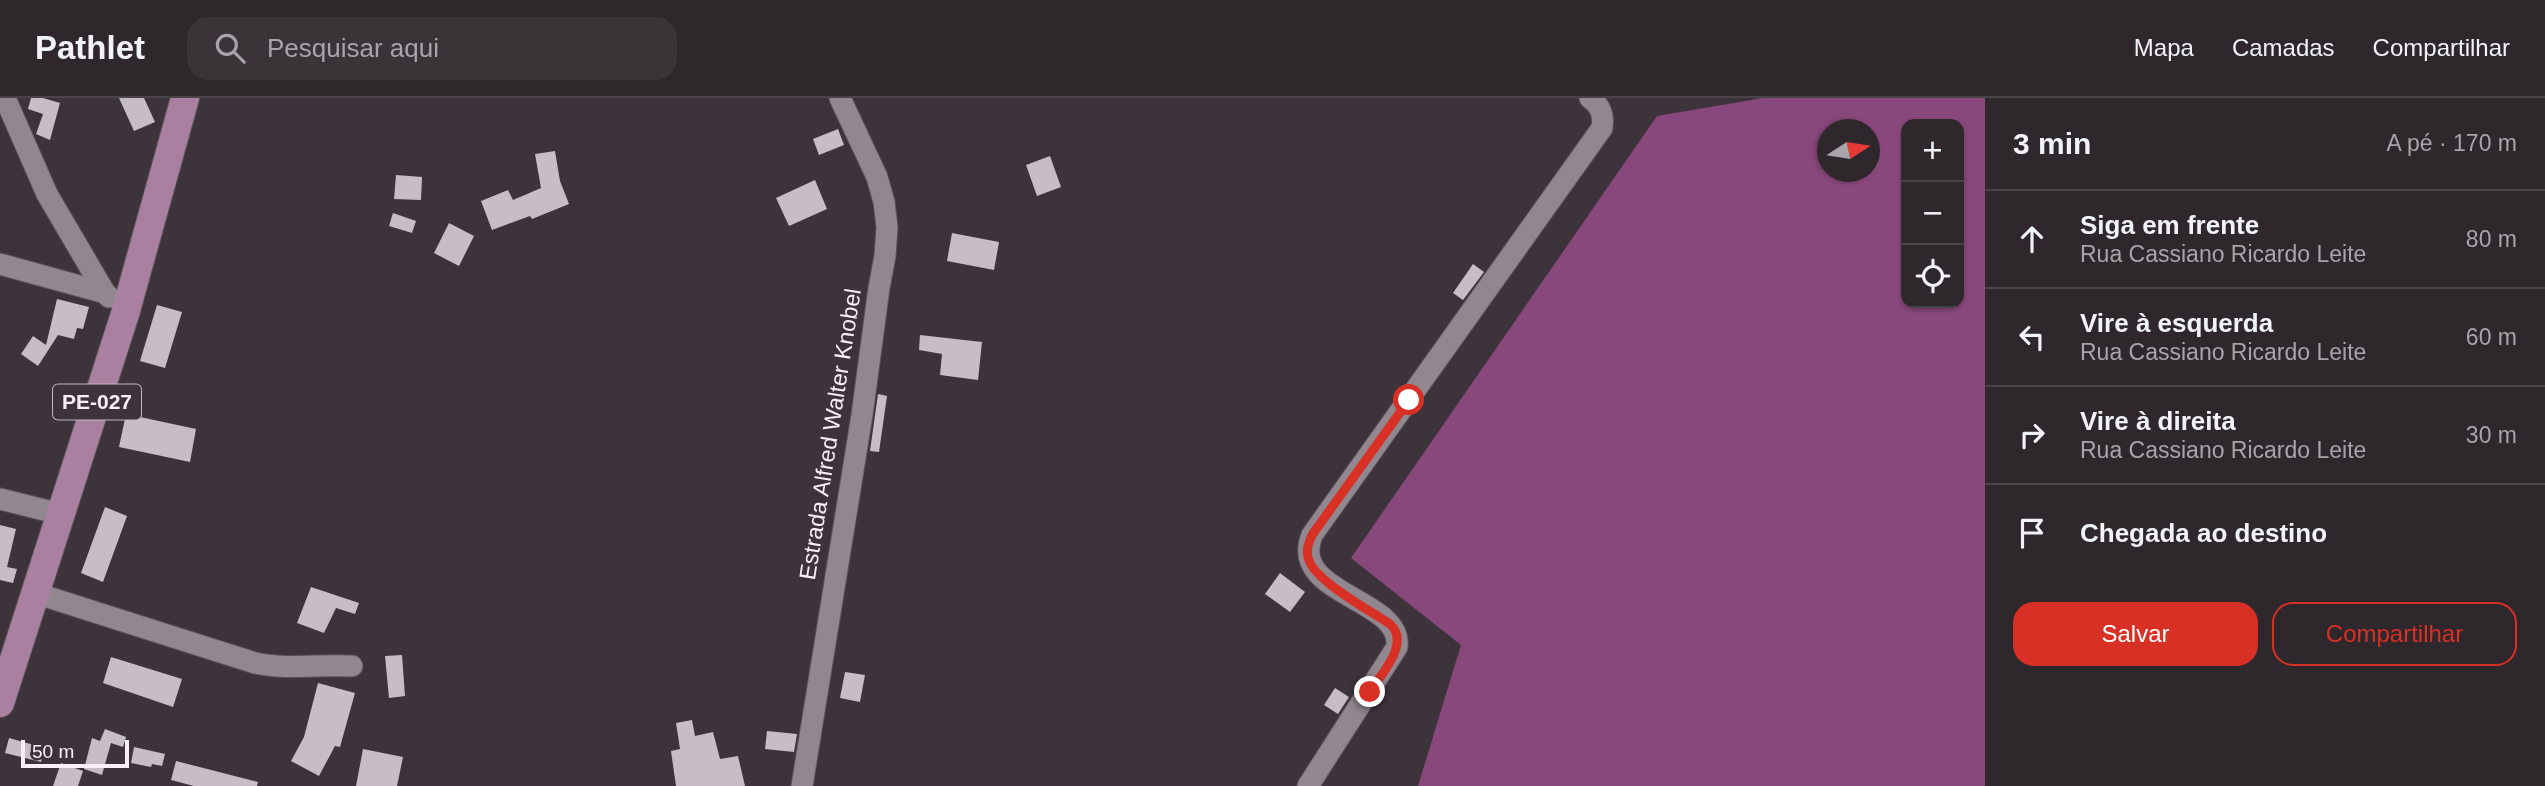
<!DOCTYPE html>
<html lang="pt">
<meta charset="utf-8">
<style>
:root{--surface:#2e272c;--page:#3a3338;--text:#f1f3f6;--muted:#a7a5a9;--line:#494448;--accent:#d93025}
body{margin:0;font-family:Helvetica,sans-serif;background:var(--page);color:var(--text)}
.controls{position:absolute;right:21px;top:21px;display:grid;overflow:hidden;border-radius:14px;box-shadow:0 2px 5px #0004}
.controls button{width:63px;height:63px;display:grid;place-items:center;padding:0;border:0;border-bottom:2px solid var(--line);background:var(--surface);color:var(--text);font:35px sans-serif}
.compass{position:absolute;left:1817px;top:21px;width:63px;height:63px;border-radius:50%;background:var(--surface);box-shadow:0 2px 5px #0004;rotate:78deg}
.scale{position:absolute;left:21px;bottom:18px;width:108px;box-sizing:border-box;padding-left:7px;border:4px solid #f7f1f5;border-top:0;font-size:19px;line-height:24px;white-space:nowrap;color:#f7f1f5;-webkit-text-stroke:5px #3d343b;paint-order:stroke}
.stop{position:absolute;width:21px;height:21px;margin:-16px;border:5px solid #d93025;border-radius:50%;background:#fff}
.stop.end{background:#d93025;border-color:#fff;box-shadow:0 2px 7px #0008}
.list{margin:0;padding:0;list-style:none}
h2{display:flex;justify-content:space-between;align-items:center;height:91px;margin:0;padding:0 28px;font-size:30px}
h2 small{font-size:23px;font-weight:400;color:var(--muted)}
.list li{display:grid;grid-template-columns:46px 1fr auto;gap:21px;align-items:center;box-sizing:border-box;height:98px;padding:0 28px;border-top:2px solid var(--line)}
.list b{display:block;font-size:26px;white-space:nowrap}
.list p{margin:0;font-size:23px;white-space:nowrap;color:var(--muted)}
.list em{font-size:23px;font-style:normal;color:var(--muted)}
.actions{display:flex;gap:14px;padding:21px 28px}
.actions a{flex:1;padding:16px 0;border:2px solid var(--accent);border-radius:21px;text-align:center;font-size:24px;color:var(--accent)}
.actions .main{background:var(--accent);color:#fff}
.icon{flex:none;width:38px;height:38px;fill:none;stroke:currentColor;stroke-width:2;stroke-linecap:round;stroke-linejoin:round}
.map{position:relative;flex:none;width:1985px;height:688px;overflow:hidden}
header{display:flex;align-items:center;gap:42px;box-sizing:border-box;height:98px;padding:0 35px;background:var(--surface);border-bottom:2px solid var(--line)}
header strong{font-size:33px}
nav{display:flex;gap:38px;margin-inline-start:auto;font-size:24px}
.search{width:490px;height:63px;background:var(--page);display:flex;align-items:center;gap:18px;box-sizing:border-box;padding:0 24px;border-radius:21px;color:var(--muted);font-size:26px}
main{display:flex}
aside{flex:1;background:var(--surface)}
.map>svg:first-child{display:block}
.forest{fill:#89487c;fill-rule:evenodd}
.building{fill:#c8bdc5}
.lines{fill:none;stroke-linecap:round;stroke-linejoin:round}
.minor-casing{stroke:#5b5359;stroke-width:23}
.major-casing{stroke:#5b5359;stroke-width:30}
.minor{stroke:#91878f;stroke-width:21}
.major{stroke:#aa80a1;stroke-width:28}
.route{stroke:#d93025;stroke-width:9}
.labels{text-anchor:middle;stroke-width:7;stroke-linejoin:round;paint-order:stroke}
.shield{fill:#3d343b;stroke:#bfb8bd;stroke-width:2}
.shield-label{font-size:21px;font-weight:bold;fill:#f7f1f5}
.street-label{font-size:23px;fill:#f7f1f5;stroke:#3d343b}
</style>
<header>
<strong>Pathlet</strong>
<div class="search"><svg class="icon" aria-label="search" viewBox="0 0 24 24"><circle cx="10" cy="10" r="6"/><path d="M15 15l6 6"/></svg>Pesquisar aqui</div>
<nav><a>Mapa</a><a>Camadas</a><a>Compartilhar</a></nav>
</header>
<main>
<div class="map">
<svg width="1985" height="688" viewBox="0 0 1985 688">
<rect width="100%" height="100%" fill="#3d343b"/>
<path class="forest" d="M1763,0H1985V688H1418L1461,547L1351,460L1657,18ZM1906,26H1959V205H1906ZM1828,32H1870V74H1828Z"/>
<g class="building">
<polygon points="31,0 43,0 60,5 50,42 36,36 43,16 28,11"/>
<polygon points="119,0 144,0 155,24 134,33"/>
<polygon points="838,31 844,47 819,57 813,41"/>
<polygon points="555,53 560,83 569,106 532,121 530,118 492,132 481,103 508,92 513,102 541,90 535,56"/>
<polygon points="1050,58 1061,89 1037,98 1026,67"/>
<polygon points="396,77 422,79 421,102 394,101"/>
<polygon points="815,82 827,111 789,128 776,100"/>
<polygon points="393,115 416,123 412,135 389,128"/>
<polygon points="449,125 474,138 459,168 434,155"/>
<polygon points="952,135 999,144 994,172 947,163"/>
<polygon points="1473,166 1484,174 1463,202 1453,195"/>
<polygon points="57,201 89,209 83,231 77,230 74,241 58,237 38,268 21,256 33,238 46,247"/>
<polygon points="157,207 182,214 165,270 140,263"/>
<polygon points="920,237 982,244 978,282 940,277 942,256 919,252"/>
<polygon points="878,296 887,298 879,354 870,353"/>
<polygon points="126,316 196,331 190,364 119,349"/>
<polygon points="105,409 127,418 103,484 81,475"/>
<polygon points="0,427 16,431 7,469 17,471 13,485 0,482"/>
<polygon points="1280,475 1305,494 1290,514 1265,496"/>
<polygon points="311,489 359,505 355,516 336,510 324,535 297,525"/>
<polygon points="402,557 405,598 389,600 385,558"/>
<polygon points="111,559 182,581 173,609 103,585"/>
<polygon points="845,574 865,577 860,604 840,600"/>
<polygon points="318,585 355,595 340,649 335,648 319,678 291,663 304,639"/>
<polygon points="1335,590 1349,599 1338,616 1324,607"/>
<polygon points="692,622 695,638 713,634 720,661 738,658 745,688 676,688 671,653 680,651 676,625"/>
<polygon points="105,631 126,639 123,649 111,645 102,677 84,671 92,640 100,643"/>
<polygon points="767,633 797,636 794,654 765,651"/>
<polygon points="9,640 45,650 41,664 5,655"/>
<polygon points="134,649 165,656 162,668 152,666 151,669 131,665"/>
<polygon points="363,651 403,659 397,688 356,688"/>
<polygon points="176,663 258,684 257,688 194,688 171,682"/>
<polygon points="61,665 83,673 78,688 53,688"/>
</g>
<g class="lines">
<g class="minor-casing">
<g id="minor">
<polyline points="5,0 47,96 105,195"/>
<polyline points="0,166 105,195 109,199"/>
<polyline points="0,401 60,416"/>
<path d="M35,495L255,565C286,572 320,566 352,568"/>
<polyline points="802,688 862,317 879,190 885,158 887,129 884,104 877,79 840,0"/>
<path d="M1308,688L1397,549C1403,500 1288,497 1312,437L1602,30C1604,17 1601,8 1590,0"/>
</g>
</g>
<g class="major-casing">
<polyline id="major" points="0,605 125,216 185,0"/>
</g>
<use href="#minor" class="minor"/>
<use href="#major" class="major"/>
</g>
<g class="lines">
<path class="route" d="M1370,594C1381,576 1411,545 1390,526C1371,513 1311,481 1308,459C1306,451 1309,444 1312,437L1409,302"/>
</g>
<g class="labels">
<rect class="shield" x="53" y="286.5" width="88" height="35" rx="5"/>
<g class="shield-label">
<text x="97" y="311">PE-027</text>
</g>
<g class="street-label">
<text transform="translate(830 336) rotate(-81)" y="8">Estrada Alfred Walter Knobel</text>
</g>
</g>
</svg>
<div class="controls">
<button>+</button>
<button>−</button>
<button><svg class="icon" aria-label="locate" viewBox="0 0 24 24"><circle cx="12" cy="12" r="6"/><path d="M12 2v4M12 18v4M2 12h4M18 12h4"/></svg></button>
</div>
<svg class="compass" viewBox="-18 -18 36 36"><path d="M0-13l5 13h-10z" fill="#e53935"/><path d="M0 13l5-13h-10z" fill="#a7a5a9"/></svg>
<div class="scale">50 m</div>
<div class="stop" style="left:1409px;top:302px"></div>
<div class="stop end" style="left:1370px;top:594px"></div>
</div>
<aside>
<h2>3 min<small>A pé · 170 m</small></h2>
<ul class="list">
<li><svg class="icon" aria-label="ahead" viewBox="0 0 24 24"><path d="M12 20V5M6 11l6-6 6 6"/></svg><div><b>Siga em frente</b><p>Rua Cassiano Ricardo Leite</p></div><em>80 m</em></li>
<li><svg class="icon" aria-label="left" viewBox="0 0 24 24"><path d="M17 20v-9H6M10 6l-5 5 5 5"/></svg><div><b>Vire à esquerda</b><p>Rua Cassiano Ricardo Leite</p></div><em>60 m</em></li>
<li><svg class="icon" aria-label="right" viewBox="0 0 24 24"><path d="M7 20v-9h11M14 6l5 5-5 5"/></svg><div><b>Vire à direita</b><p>Rua Cassiano Ricardo Leite</p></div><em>30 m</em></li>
<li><svg class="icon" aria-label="arrive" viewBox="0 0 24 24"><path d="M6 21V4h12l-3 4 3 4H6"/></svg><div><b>Chegada ao destino</b></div></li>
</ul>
<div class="actions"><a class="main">Salvar</a><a>Compartilhar</a></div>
</aside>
</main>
